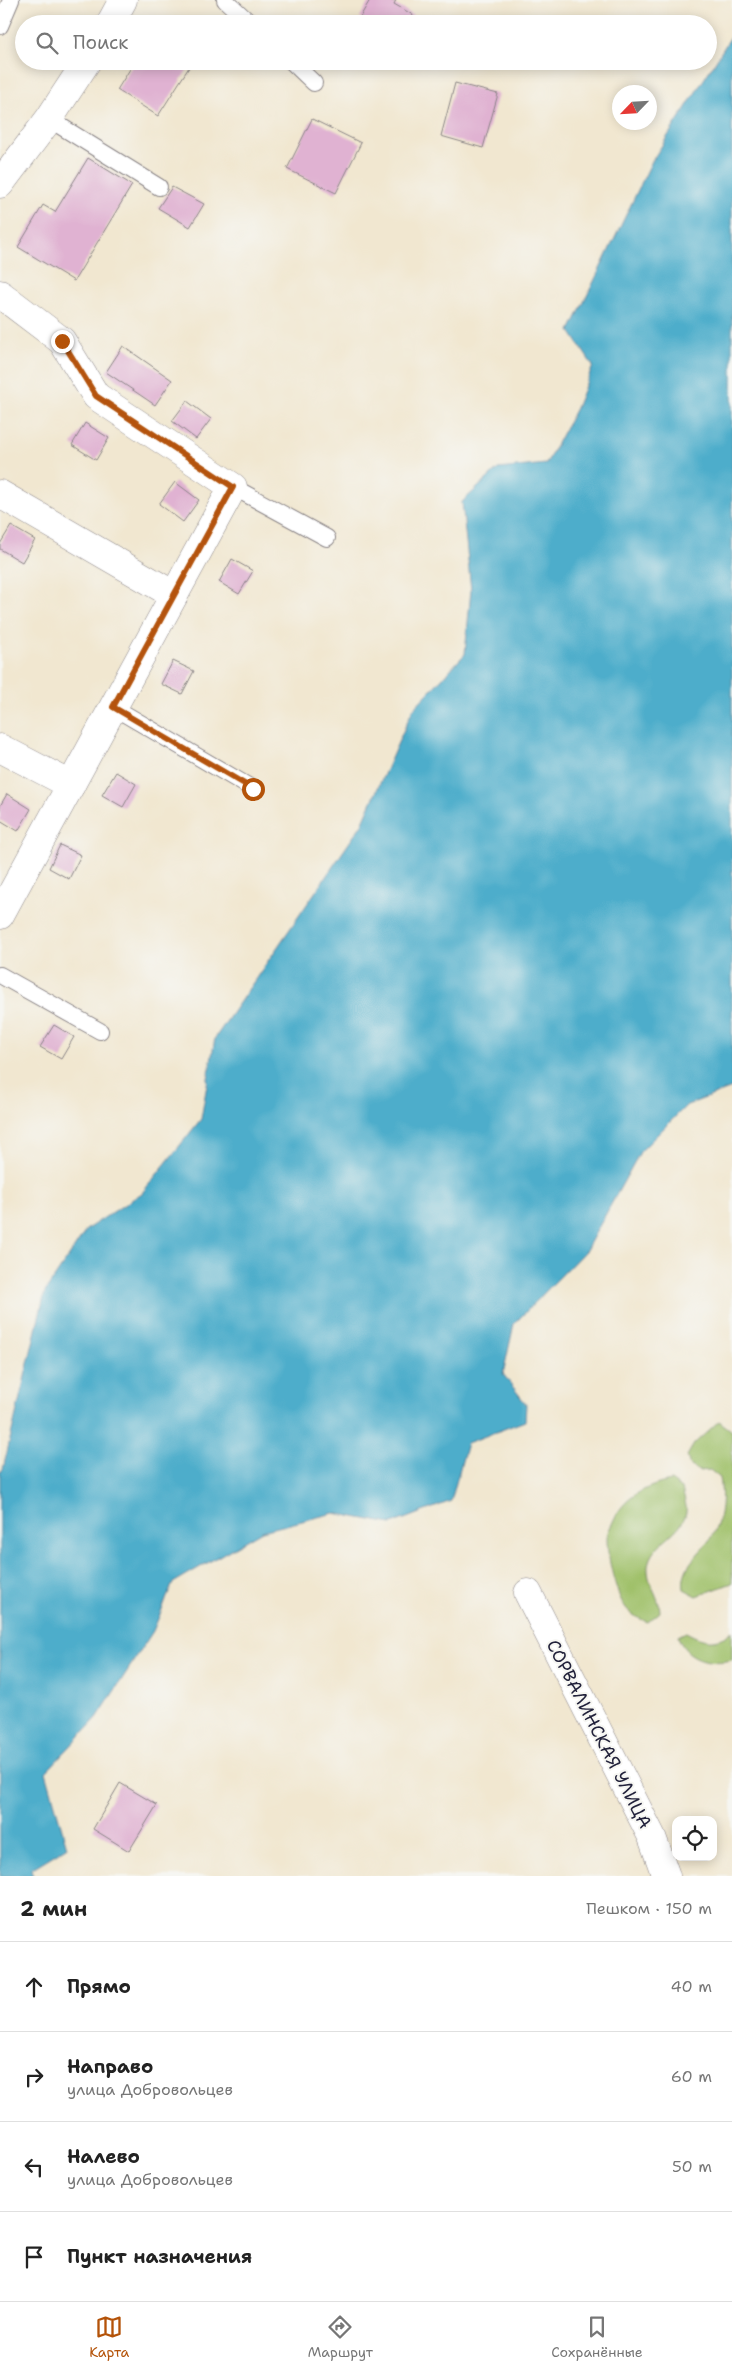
<!DOCTYPE html>
<html lang="ru">
<meta charset="utf-8">
<style>
:root{--surface:#fff;--page:#f6f6f6;--text:#222;--muted:#767676;--line:#e0e0e0;--accent:#b45309}
body{margin:0;font-family:"Shantell Sans",sans-serif;background:var(--page);color:var(--text)}
.controls{position:absolute;right:15px;bottom:15px;display:grid;overflow:hidden;border-radius:10px;box-shadow:0 2px 12px #0003}
.controls button{width:45px;height:45px;display:grid;place-items:center;padding:0;border:0;border-bottom:1px solid var(--line);background:var(--surface);color:var(--text);font:25px sans-serif}
.compass{position:absolute;left:612px;top:85px;width:45px;height:45px;border-radius:50%;background:var(--surface);box-shadow:0 2px 12px #0003;rotate:245deg}
.stop{position:absolute;width:15px;height:15px;margin:-11px;border:4px solid #b45309;border-radius:50%;background:#fff}
.stop.end{background:#b45309;border-color:#fff;box-shadow:0 1px 5px #0008}
.list{margin:0;padding:0;list-style:none}
h2{display:flex;justify-content:space-between;align-items:center;height:65px;margin:0;padding:0 20px;font-size:21px}
h2 small{font-size:16px;font-weight:400;color:var(--muted)}
.list li{display:grid;grid-template-columns:32px 1fr auto;gap:15px;align-items:center;box-sizing:border-box;height:90px;padding:0 20px;border-top:1px solid var(--line)}
.list b{display:block;font-size:19px;white-space:nowrap}
.list p{margin:0;font-size:16px;white-space:nowrap;color:var(--muted)}
.list em{font-size:16px;font-style:normal;color:var(--muted)}
.icon{flex:none;width:28px;height:28px;fill:none;stroke:currentColor;stroke-width:2;stroke-linecap:round;stroke-linejoin:round}
.map{position:relative;flex:none;width:732px;height:1876px;overflow:hidden}
.search{position:absolute;background:var(--surface);box-shadow:0 2px 12px #0003;left:15px;right:15px;top:15px;height:55px;display:flex;align-items:center;gap:12px;box-sizing:border-box;padding:0 18px;border-radius:28px;color:var(--muted);font-size:19px}
.sheet{height:425px;background:var(--surface)}
nav{display:flex;justify-content:space-around;align-items:center;box-sizing:border-box;height:70px;border-top:1px solid var(--line);background:var(--surface);font-size:14px;color:var(--muted)}
nav a{display:grid;justify-items:center;gap:2px}
nav .on{color:var(--accent)}
.map>svg:first-child{display:block}
.green{fill:#a0c16a;stroke:#617252}
.water{fill:#4dadcb;stroke:#386883}
.building{fill:#e0b2d2}
.lines{fill:none;stroke-linecap:round;stroke-linejoin:round}
.lane-casing{stroke:#8a8486;stroke-width:18}
.street-casing{stroke:#8a8486;stroke-width:29}
.lane{stroke:#fff;stroke-width:16}
.street{stroke:#fff;stroke-width:28}
.route{stroke:#b45309;stroke-width:6}
.labels{text-anchor:middle;stroke-width:4;stroke-linejoin:round;paint-order:stroke}
.street-label{font-size:18px;fill:#22223b;stroke:#f6f6f2}
</style>
<div class="map">
<svg width="732" height="1876" viewBox="0 0 732 1876">
<rect width="100%" height="100%" fill="#f6f6f2"/>
<filter id="ink" filterUnits="userSpaceOnUse"><feTurbulence type="fractalNoise" baseFrequency=".02" numOctaves="2"/><feDisplacementMap in="SourceGraphic" scale="10" xChannelSelector="R" yChannelSelector="G"/><feConvolveMatrix kernelMatrix="1 2 1 2 8 2 1 2 1" color-interpolation-filters="sRGB"/></filter>
<filter id="wash" filterUnits="userSpaceOnUse"><feTurbulence type="fractalNoise" baseFrequency=".0096" numOctaves="4" result="noise"/><feDisplacementMap in="SourceGraphic" scale="20" xChannelSelector="R" yChannelSelector="G"/><feGaussianBlur stdDeviation="1.12" result="paint"/><feColorMatrix in="noise" values="0 0 0 0 0 0 0 0 0 0 0 0 0 0 0 0 0 1.4 0 .05"/><feComposite in="paint" operator="in"/></filter>
<g filter="url(#wash)">
<rect width="100%" height="100%" fill="#f1e7d0"/>
<g class="green">
<path d="M719,1421L732,1431V1583L697,1596L684,1589C680,1563 704,1553 714,1532C722,1517 723,1494 720,1478L710,1470L699,1471L690,1466L687,1456L694,1444Z"/>
<path d="M671,1481L682,1489C683,1495 687,1505 686,1512C682,1536 645,1544 648,1572C649,1586 660,1597 660,1612L648,1622C624,1614 620,1601 613,1576C610,1564 607,1551 607,1538C607,1533 610,1528 612,1524C622,1498 645,1486 671,1481Z"/>
<path d="M732,1631V1660C710,1665 685,1659 678,1636L686,1632C702,1641 717,1645 732,1631Z"/>
</g>
<polygon class="water" points="732,35 732,1088 687,1105 640,1152 586,1250 514,1324 503,1374 526,1404 525,1421 467,1443 451,1501 391,1524 334,1513 262,1531 173,1583 153,1631 97,1718 46,1772 67,1847 31,1869 33,1876 0,1876 0,1472 3,1469 45,1292 87,1229 142,1193 201,1119 215,1038 362,824 413,709 465,654 471,590 462,502 498,469 546,464 576,408 593,366 570,331 652,161"/>
<g id="blocks">
<g class="building">
<polygon points="370,0 396,0 394,4 413,15 408,24 371,24 360,17"/>
<polygon points="135,61 193,61 158,116 117,90"/>
<polygon points="455,83 498,94 483,148 441,136"/>
<polygon points="312,119 361,143 336,193 287,169"/>
<polygon points="88,158 132,185 74,281 18,247 43,205 55,212"/>
<polygon points="172,187 204,204 190,227 158,208"/>
<polygon points="123,346 172,380 155,405 106,372"/>
<polygon points="187,401 211,419 196,439 172,421"/>
<polygon points="85,423 109,438 96,460 72,445"/>
<polygon points="175,482 199,500 183,522 159,504"/>
<polygon points="11,526 35,540 22,562 0,549 0,544"/>
<polygon points="232,559 253,571 239,594 219,582"/>
<polygon points="173,661 194,671 182,694 161,684"/>
<polygon points="116,772 136,784 123,807 102,795"/>
<polygon points="7,794 31,809 18,831 0,820 0,806"/>
<polygon points="60,845 81,855 69,879 49,868"/>
<polygon points="54,1025 74,1037 61,1059 40,1047"/>
<polygon points="120,1783 157,1805 129,1851 93,1829"/>
</g>
</g>
</g>
<g filter="url(#ink)">
<use href="#blocks" fill-opacity="0" stroke="#8a8486" stroke-width="1"/>
<g class="lines">
<g class="lane-casing">
<g id="lane">
<polyline points="225,0 251,24"/>
<polyline points="0,26 11,0"/>
<polyline points="291,61 314,83"/>
<polyline points="49,119 159,187"/>
<polyline points="233,487 327,538"/>
<polyline points="113,707 253,789"/>
<polyline points="0,975 100,1031"/>
</g>
</g>
<g class="street-casing">
<g id="street">
<polyline points="110,24 123,0"/>
<polyline points="0,184 49,119 87,61"/>
<polyline points="0,294 62,341 96,396 233,487 0,915"/>
<polyline points="0,494 174,595"/>
<polyline points="0,748 71,785"/>
<polyline points="528,1593 652,1837 666,1876"/>
</g>
</g>
<use href="#lane" class="lane"/>
<use href="#street" class="street"/>
</g>
</g>
<g class="lines" filter="url(#ink)">
<polyline class="route" points="62,341 96,396 233,487 113,707 253,789"/>
</g>
<g class="labels">
<g class="street-label">
<text transform="translate(599 1734) rotate(63)" y="6">СОРВАЛИНСКАЯ УЛИЦА</text>
</g>
</g>
</svg>
<div class="controls">
<button><svg class="icon" aria-label="locate" viewBox="0 0 24 24"><circle cx="12" cy="12" r="6"/><path d="M12 2v4M12 18v4M2 12h4M18 12h4"/></svg></button>
</div>
<svg class="compass" viewBox="-18 -18 36 36"><path d="M0-13l5 13h-10z" fill="#e53935"/><path d="M0 13l5-13h-10z" fill="#767676"/></svg>
<div class="stop" style="left:253px;top:789px"></div>
<div class="stop end" style="left:62px;top:341px"></div>
<div class="search"><svg class="icon" aria-label="search" viewBox="0 0 24 24"><circle cx="10" cy="10" r="6"/><path d="M15 15l6 6"/></svg>Поиск</div>
</div>
<section class="sheet">
<h2>2 мин<small>Пешком · 150 m</small></h2>
<ul class="list">
<li><svg class="icon" aria-label="ahead" viewBox="0 0 24 24"><path d="M12 20V5M6 11l6-6 6 6"/></svg><div><b>Прямо</b></div><em>40 m</em></li>
<li><svg class="icon" aria-label="right" viewBox="0 0 24 24"><path d="M7 20v-9h11M14 6l5 5-5 5"/></svg><div><b>Направо</b><p>улица Добровольцев</p></div><em>60 m</em></li>
<li><svg class="icon" aria-label="left" viewBox="0 0 24 24"><path d="M17 20v-9H6M10 6l-5 5 5 5"/></svg><div><b>Налево</b><p>улица Добровольцев</p></div><em>50 m</em></li>
<li><svg class="icon" aria-label="arrive" viewBox="0 0 24 24"><path d="M6 21V4h12l-3 4 3 4H6"/></svg><div><b>Пункт назначения</b></div></li>
</ul>
</section>
<nav>
<a class="on"><svg class="icon" aria-label="map" viewBox="0 0 24 24"><path d="M3 6l6-2 6 2 6-2v14l-6 2-6-2-6 2zM9 4v14M15 6v14"/></svg>Карта</a>
<a><svg class="icon" aria-label="directions" viewBox="0 0 24 24"><path d="M12 3l9 9-9 9-9-9zM9 14v-3h6M13 9l2 2-2 2"/></svg>Маршрут</a>
<a><svg class="icon" aria-label="saved" viewBox="0 0 24 24"><path d="M7 4h10v16l-5-4-5 4z"/></svg>Сохранённые</a>
</nav>
